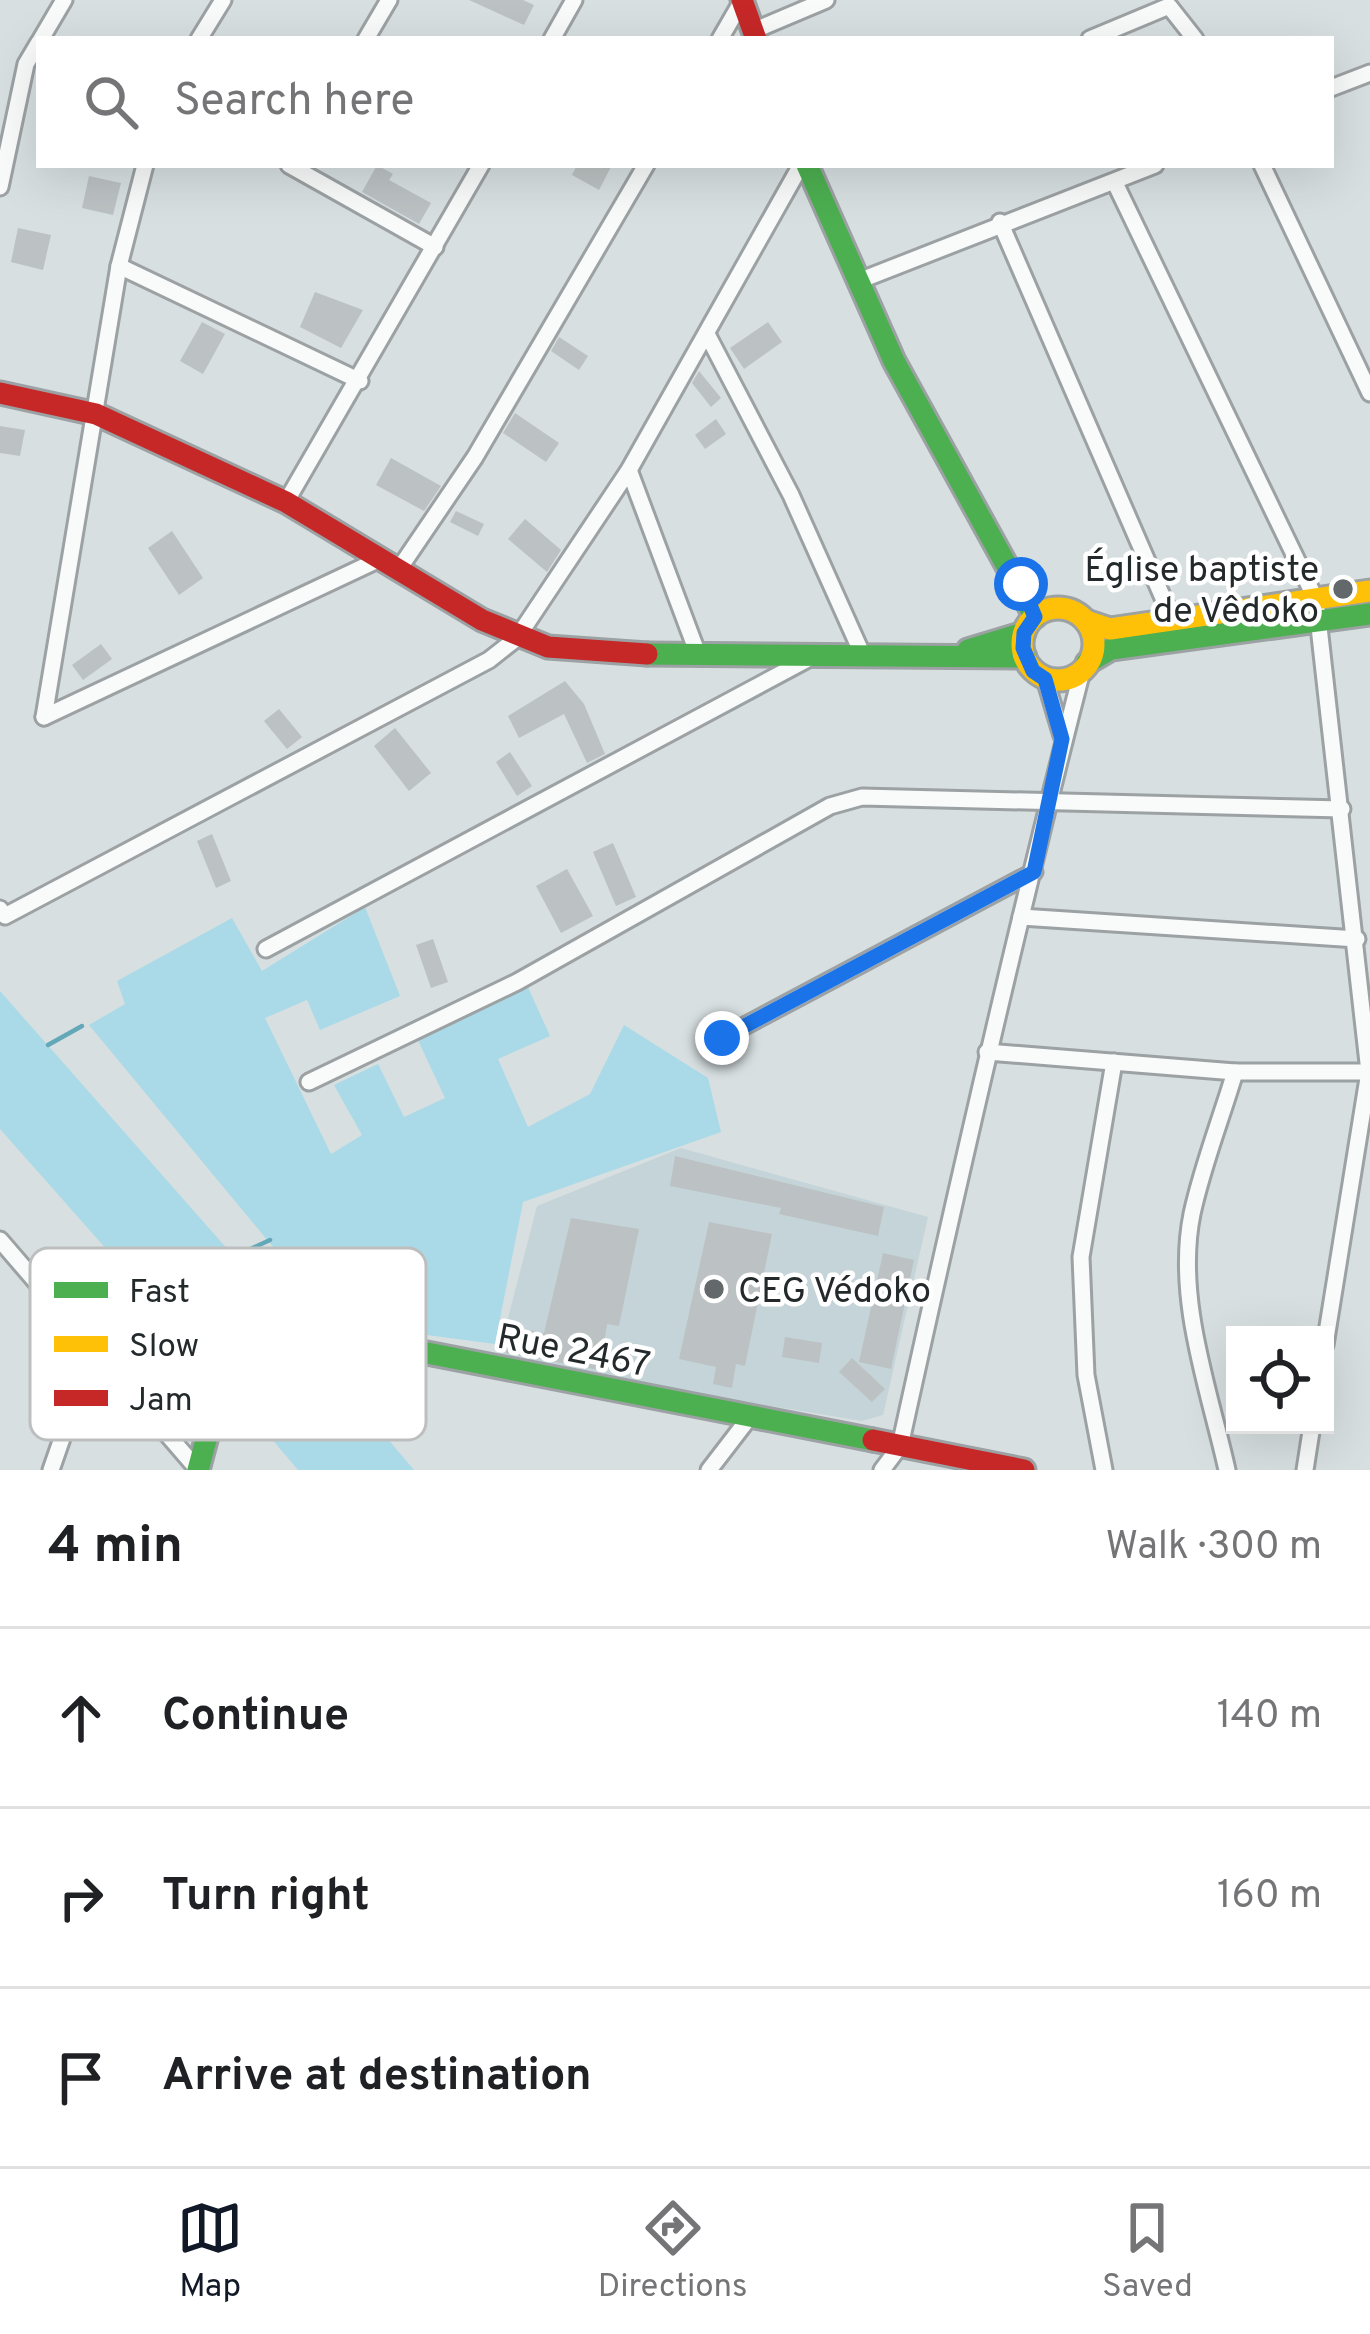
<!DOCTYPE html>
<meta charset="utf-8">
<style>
:root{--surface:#fff;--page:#f6f6f6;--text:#202124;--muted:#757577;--line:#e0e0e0;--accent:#111827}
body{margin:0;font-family:Overpass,sans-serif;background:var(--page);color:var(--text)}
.controls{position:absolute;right:36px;bottom:36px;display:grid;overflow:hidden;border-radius:0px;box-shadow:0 12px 48px #0002}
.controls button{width:108px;height:108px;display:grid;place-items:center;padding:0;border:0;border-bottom:3px solid var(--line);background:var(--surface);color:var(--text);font:60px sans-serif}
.stop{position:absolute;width:36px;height:36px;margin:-27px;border:9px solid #1a73e8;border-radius:50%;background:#fff}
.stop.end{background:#1a73e8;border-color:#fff;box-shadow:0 3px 12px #0008}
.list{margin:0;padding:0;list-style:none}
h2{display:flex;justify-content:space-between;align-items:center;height:156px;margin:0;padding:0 48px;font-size:51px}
h2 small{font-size:39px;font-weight:400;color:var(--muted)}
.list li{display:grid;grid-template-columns:78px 1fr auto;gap:36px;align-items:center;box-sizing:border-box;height:180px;padding:0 48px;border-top:3px solid var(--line)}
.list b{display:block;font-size:45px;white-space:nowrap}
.list em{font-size:39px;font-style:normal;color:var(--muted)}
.icon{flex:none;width:66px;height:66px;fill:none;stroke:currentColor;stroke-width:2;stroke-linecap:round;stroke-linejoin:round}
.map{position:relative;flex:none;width:1370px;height:1470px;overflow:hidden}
.search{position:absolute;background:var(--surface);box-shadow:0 12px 48px #0002;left:36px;right:36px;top:36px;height:132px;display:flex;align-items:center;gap:30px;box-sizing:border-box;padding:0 42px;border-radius:0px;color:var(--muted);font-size:45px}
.sheet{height:696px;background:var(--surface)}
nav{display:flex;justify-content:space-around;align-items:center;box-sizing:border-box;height:168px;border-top:3px solid var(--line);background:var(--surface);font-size:33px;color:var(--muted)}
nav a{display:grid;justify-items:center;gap:6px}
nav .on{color:var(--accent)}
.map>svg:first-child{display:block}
.built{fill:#c4d4d8}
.green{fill:#aadae7}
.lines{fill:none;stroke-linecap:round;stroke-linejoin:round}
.stream{stroke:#63a8b8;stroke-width:4.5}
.building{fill:#bcc2c3}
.street-casing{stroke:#9ca1a3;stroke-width:21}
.fast-casing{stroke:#9ca1a3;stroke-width:27}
.slow-casing{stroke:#9ca1a3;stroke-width:27}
.jam-casing{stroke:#9ca1a3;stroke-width:27}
.street{stroke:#f9fafa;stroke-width:15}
.fast{stroke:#4caf50;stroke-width:21}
.slow{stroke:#ffc107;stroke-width:21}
.jam{stroke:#c62828;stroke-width:21}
.route{stroke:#1a73e8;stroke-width:15}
.poi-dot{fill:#63696b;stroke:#fff;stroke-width:4.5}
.labels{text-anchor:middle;stroke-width:9;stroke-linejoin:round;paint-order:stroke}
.poi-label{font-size:36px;fill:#242a2b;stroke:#fff;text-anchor:end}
.street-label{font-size:36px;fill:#242a2b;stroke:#fff}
.key{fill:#fff;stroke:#bdbfbf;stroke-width:3}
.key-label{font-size:33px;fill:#242a2b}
</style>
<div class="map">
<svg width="1370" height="1470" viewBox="0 0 1370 1470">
<rect width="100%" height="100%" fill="#d7dfe1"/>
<polygon class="built" points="681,1148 928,1217 883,1415 862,1421 497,1361 537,1206"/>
<g class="green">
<polygon points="365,907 400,996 320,1030 307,1000 265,1018 331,1154 362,1135 334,1085 378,1064 404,1117 445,1098 416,1036 527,985 550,1036 498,1059 528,1127 590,1094 624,1025 708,1078 721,1132 523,1202 495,1344 336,1323 89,1025 125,1004 117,981 232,918 262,971"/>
<polygon points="0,991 252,1277 274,1319 221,1351 186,1339 0,1129"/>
<polygon points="275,1346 303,1349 327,1367 414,1470 298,1470 266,1432 235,1378"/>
</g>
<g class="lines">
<g class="stream">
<polyline points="48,1045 82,1026"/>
<polyline points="231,1258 270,1240"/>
<polyline points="96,1297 112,1254"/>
</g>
</g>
<g class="building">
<polygon points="469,0 523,0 534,5 524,25"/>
<polygon points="377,165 393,174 389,180 431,203 419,224 362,192"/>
<polygon points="577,165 612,165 599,190 572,175"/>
<polygon points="89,176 121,183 113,215 82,208"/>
<polygon points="18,228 51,235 43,270 11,262"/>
<polygon points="315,292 363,310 341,348 300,327"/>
<polygon points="202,322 225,334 203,374 180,361"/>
<polygon points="768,322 782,342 744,369 730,348"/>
<polygon points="559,337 588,356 579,370 551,351"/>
<polygon points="699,371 721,398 711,407 692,383"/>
<polygon points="515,413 559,443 546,462 503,433"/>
<polygon points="716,419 726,434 705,449 695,435"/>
<polygon points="0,426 25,430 20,456 0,453"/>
<polygon points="391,458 441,486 424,511 376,485"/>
<polygon points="456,511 484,524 478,536 450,522"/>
<polygon points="525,519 561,550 547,572 508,539"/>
<polygon points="172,531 203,578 179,595 148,548"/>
<polygon points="101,644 112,659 83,680 72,665"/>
<polygon points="565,681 584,704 605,754 587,763 564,714 519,738 508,716"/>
<polygon points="279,709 302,737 287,749 264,721"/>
<polygon points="395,728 431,773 409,791 374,746"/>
<polygon points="510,752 532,786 517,796 496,762"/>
<polygon points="212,834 231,881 216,888 197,841"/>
<polygon points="613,843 636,897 616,906 593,852"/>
<polygon points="567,869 593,916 561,933 536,886"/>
<polygon points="433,939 448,982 431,988 416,945"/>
<polygon points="675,1156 884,1207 878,1236 779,1214 781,1208 670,1186"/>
<polygon points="571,1218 639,1229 619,1326 607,1324 600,1370 506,1353 510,1327 544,1333"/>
<polygon points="709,1222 772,1234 745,1366 736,1364 732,1388 713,1384 716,1367 679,1359"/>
<polygon points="883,1253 914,1260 891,1369 859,1362"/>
<polygon points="785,1337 822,1343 819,1363 782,1357"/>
<polygon points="852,1358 885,1389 872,1402 839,1372"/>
</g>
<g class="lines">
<g class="street-casing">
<g id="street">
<polyline points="753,31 826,0"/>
<polyline points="41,39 64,0"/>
<polyline points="199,39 223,0"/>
<polyline points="366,39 389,0"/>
<polyline points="552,39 574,0"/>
<polyline points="720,39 742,1"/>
<polyline points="1090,39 1169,6 1195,39"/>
<polyline points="1331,88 1370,73"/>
<polyline points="289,165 435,247"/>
<polyline points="1262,165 1370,393"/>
<polyline points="1116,185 1316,600 1369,1072 1325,1345"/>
<polyline points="0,187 26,64 39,42"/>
<polyline points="1000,222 1173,621"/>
<polyline points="119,266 360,381"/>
<polyline points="856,282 1155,165"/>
<polyline points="708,336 791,495 864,658"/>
<polyline points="629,470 699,657"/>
<polyline points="286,502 481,165"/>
<polyline points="399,569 475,457 646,165"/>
<polyline points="1045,679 1062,736"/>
<polyline points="44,717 119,266 145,165"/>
<polyline points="44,717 382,558"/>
<polyline points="0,909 5,916 489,660 517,638 629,470 801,165"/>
<polyline points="1021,917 1357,939"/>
<polyline points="266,949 808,659"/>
<polyline points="722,1038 1034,872"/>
<polyline points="987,1052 1235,1072 1370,1072"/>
<polyline points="309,1082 517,982 830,806 862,797 1342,809"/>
<polyline points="0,1240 198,1470"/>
<polyline points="51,1470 92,1352"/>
<polyline points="709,1470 749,1418"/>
<path d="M882,1470L900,1446C957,1186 1016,928 1082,671"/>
<polyline points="1104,1470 1086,1375 1081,1257 1114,1062"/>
<path d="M1227,1470C1209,1389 1175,1298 1192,1214C1202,1167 1221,1119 1235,1072"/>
<polyline points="1305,1470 1312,1425"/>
</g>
</g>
<g class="fast-casing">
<g id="fast">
<polyline points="807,165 894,361 1035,617"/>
<polyline points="968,650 1024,633"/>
<polyline points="647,654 1025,657"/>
<polyline points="1087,663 1111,649 1370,614"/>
<path d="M198,1470C215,1408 226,1340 299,1328L873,1440"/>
</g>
</g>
<g class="slow-casing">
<g id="slow">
<circle cx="1058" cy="644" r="36"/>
<polyline points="1086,621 1110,629 1370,591"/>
</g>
</g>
<g class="jam-casing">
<g id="jam">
<polyline points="742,0 756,39"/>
<polyline points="0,393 96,414 286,502 482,620 548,647 647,654"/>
<polyline points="873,1440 1024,1470"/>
</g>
</g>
<use href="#street" class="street"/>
<use href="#fast" class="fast"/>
<use href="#slow" class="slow"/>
<use href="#jam" class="jam"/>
</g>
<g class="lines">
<polyline class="route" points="722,1038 1034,872 1062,739 1045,679 1033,671 1023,648 1024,633 1035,617 1021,584"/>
</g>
<g class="poi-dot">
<circle cx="1343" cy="589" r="12"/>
<circle cx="714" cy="1289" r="12"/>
</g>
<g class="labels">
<g class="poi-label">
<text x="1319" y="581">Église baptiste<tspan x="1319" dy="41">de Vêdoko</tspan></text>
<text x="738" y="1302" text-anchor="start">CEG Védoko</text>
</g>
<g class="street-label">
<text transform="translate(574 1349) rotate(11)" y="13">Rue 2467</text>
</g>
</g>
<rect x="30" y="1248" width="396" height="192" rx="18" class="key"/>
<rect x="54" y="1282" width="54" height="16" fill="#4caf50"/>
<rect x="54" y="1336" width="54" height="16" fill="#ffc107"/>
<rect x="54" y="1390" width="54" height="16" fill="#c62828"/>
<g class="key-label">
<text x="129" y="1302">Fast</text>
<text x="129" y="1356">Slow</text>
<text x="129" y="1410">Jam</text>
</g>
</svg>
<div class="controls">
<button><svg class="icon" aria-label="locate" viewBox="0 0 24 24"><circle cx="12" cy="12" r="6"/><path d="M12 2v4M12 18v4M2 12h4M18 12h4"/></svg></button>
</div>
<div class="stop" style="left:1021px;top:584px"></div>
<div class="stop end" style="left:722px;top:1038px"></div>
<div class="search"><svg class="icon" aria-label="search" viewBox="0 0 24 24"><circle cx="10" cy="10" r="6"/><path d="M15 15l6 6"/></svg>Search here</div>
</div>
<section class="sheet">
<h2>4 min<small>Walk · 300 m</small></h2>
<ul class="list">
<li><svg class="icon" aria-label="ahead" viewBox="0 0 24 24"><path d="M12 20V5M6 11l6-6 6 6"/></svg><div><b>Continue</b></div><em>140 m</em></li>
<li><svg class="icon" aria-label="right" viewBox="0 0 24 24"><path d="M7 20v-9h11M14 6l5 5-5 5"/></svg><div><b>Turn right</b></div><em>160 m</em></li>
<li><svg class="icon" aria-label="arrive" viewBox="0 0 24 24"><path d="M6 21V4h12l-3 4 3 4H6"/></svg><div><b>Arrive at destination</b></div></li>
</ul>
</section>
<nav>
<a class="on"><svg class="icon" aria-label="map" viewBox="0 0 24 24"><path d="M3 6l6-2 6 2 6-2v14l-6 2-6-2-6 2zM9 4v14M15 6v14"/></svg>Map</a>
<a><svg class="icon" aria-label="directions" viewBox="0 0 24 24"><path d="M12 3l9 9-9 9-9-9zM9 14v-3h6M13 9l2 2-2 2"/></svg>Directions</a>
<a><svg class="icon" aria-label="saved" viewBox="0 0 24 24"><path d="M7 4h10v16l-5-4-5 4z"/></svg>Saved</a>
</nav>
